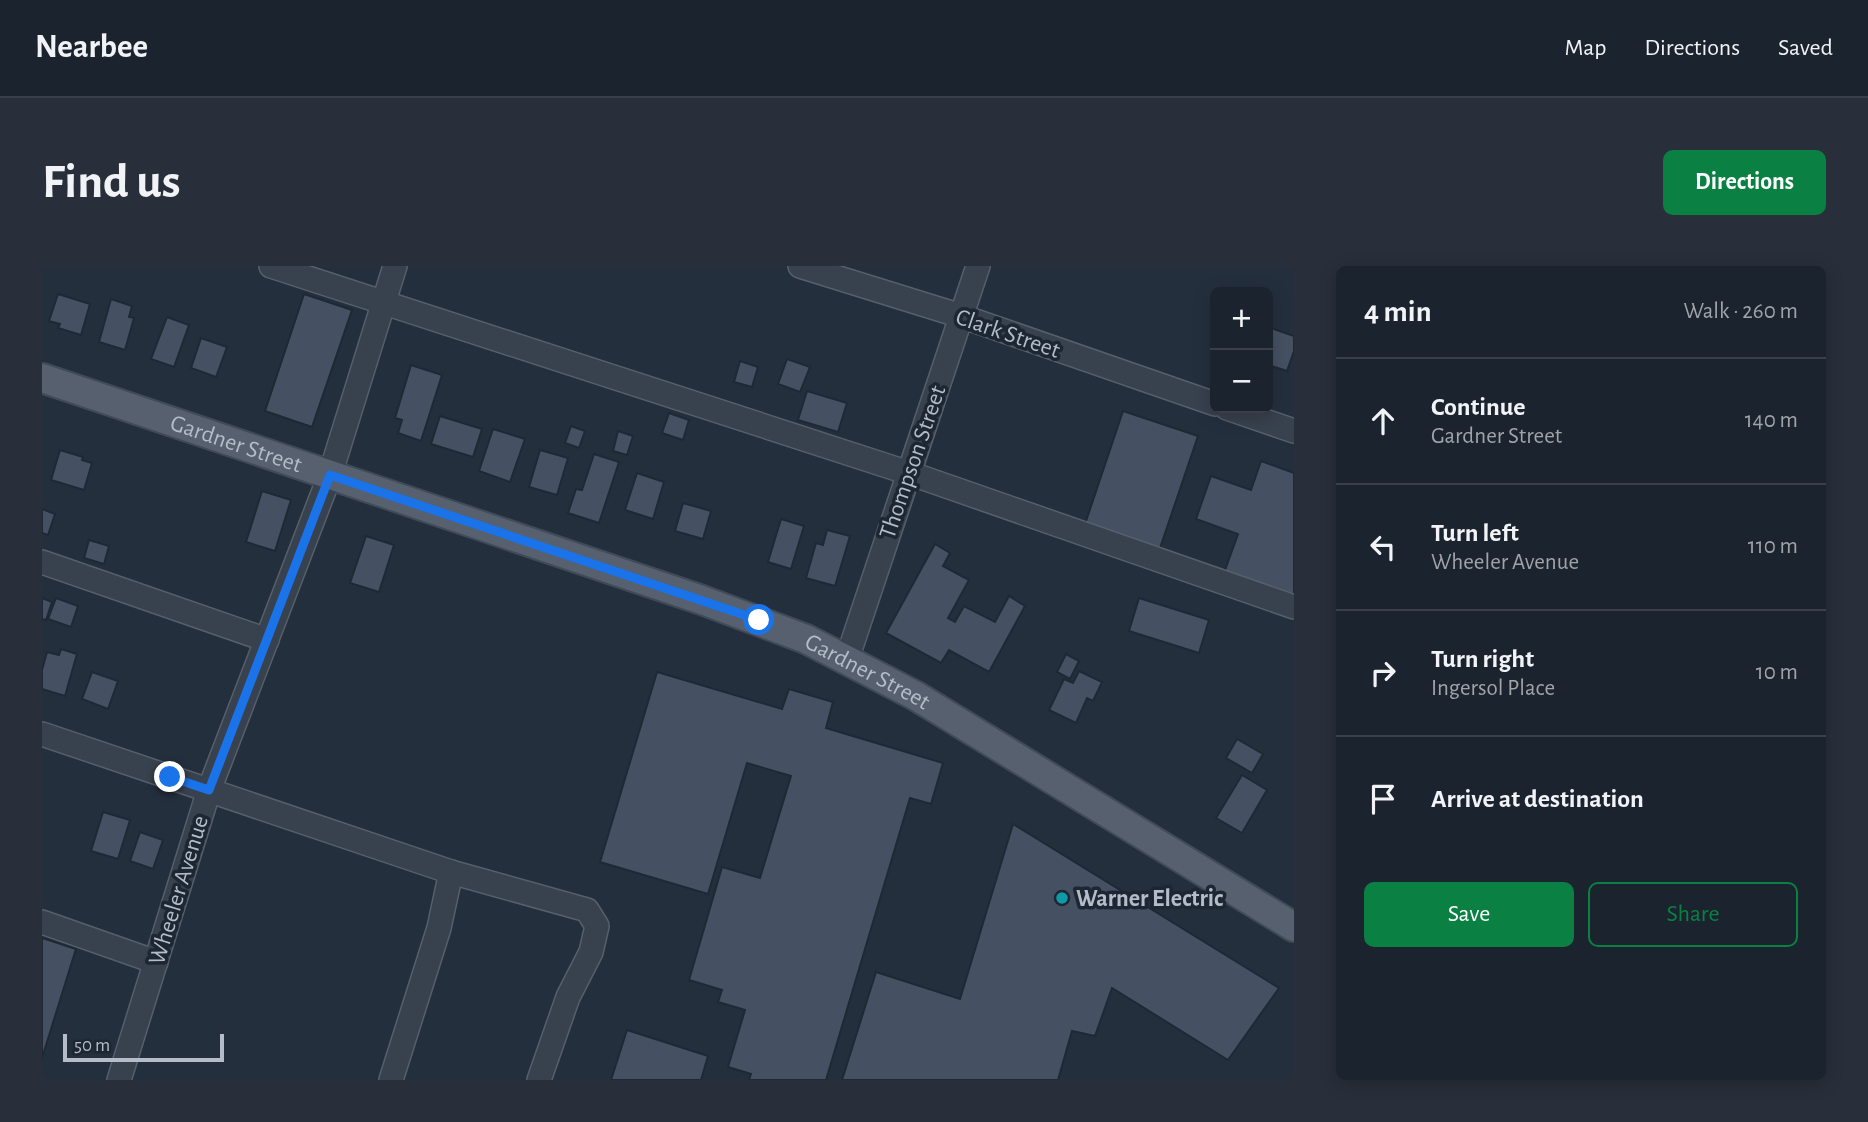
<!DOCTYPE html>
<meta charset="utf-8">
<style>
:root{--surface:#1b232e;--page:#282f3a;--text:#f1f3f6;--muted:#a0a4aa;--line:#39404a;--accent:#0b8043}
body{margin:0;font-family:"Alegreya Sans",sans-serif;background:var(--page);color:var(--text)}
.controls{position:absolute;right:21px;top:21px;display:grid;overflow:hidden;border-radius:10px;box-shadow:0 4px 18px #0003}
.controls button{width:63px;height:63px;display:grid;place-items:center;padding:0;border:0;border-bottom:2px solid var(--line);background:var(--surface);color:var(--text);font:35px sans-serif}
.scale{position:absolute;left:21px;bottom:18px;width:161px;box-sizing:border-box;padding-left:7px;border:4px solid #b4bcc9;border-top:0;font-size:19px;line-height:24px;white-space:nowrap;color:#b4bcc9;-webkit-text-stroke:5px #1d2633;paint-order:stroke}
.stop{position:absolute;width:21px;height:21px;margin:-16px;border:5px solid #1a73e8;border-radius:50%;background:#fff}
.stop.end{background:#1a73e8;border-color:#fff;box-shadow:0 2px 7px #0008}
.list{margin:0;padding:0;list-style:none}
h2{display:flex;justify-content:space-between;align-items:center;height:91px;margin:0;padding:0 28px;font-size:30px}
h2 small{font-size:23px;font-weight:400;color:var(--muted)}
.list li{display:grid;grid-template-columns:46px 1fr auto;gap:21px;align-items:center;box-sizing:border-box;height:126px;padding:0 28px;border-top:2px solid var(--line)}
.list b{display:block;font-size:26px;white-space:nowrap}
.list p{margin:0;font-size:23px;white-space:nowrap;color:var(--muted)}
.list em{font-size:23px;font-style:normal;color:var(--muted)}
.actions{display:flex;gap:14px;padding:21px 28px}
.actions a{flex:1;padding:16px 0;border:2px solid var(--accent);border-radius:10px;text-align:center;font-size:24px;color:var(--accent)}
.actions .main{background:var(--accent);color:#fff}
.icon{flex:none;width:38px;height:38px;fill:none;stroke:currentColor;stroke-width:2;stroke-linecap:round;stroke-linejoin:round}
.map{position:relative;flex:none;width:1252px;height:814px;overflow:hidden;border-radius:10px}
header{display:flex;align-items:center;gap:42px;box-sizing:border-box;height:98px;padding:0 35px;background:var(--surface);border-bottom:2px solid var(--line)}
header strong{font-size:33px}
nav{display:flex;gap:38px;margin-inline-start:auto;font-size:24px}
.intro{display:flex;align-items:center;justify-content:space-between;box-sizing:border-box;height:168px;padding:0 42px}
h1{margin:0;font-size:49px}
.button{padding:18px 32px;border-radius:10px;background:var(--accent);color:#fff;font-size:24px;font-weight:700}
main{display:flex;gap:42px;padding:0 42px}
aside{flex:1;background:var(--surface);border-radius:10px;box-shadow:0 4px 18px #0003}
.map>svg:first-child{display:block}
.building{fill:#455162;stroke:#1f2835;stroke-width:2}
.lines{fill:none;stroke-linecap:round;stroke-linejoin:round}
.minor-casing{stroke:#565f6c;stroke-width:26}
.major-casing{stroke:#414a57;stroke-width:32}
.minor{stroke:#38414e;stroke-width:23}
.major{stroke:#56606e;stroke-width:28}
.route{stroke:#1a73e8;stroke-width:9}
.culture-dot{fill:#0f9aa8;stroke:#1d2633;stroke-width:2.5}
.labels{text-anchor:middle;stroke-width:7;stroke-linejoin:round;paint-order:stroke}
.street-label{font-size:24px;fill:#b4bcc9;stroke:#1d2633}
.poi-label{font-size:24px;font-weight:bold;fill:#b4bcc9;stroke:#1d2633;text-anchor:start}
</style>
<header>
<strong>Nearbee</strong>
<nav><a>Map</a><a>Directions</a><a>Saved</a></nav>
</header>
<div class="intro"><h1>Find us</h1><a class="button">Directions</a></div>
<main>
<div class="map">
<svg width="1252" height="814" viewBox="0 0 1252 814">
<rect width="100%" height="100%" fill="#242f3e"/>
<g class="building">
<polygon points="16,28 48,38 39,69 16,62 18,58 7,55"/>
<polygon points="262,28 310,44 270,161 223,145"/>
<polygon points="69,33 90,40 87,51 92,52 83,84 57,76"/>
<polygon points="125,51 147,59 132,101 109,93"/>
<polygon points="1226,61 1252,70 1252,85 1245,105 1226,99"/>
<polygon points="159,72 185,81 174,111 149,102"/>
<polygon points="745,93 768,101 758,126 736,118"/>
<polygon points="698,95 716,101 710,121 692,116"/>
<polygon points="369,99 400,109 379,175 356,167 360,154 353,152"/>
<polygon points="765,125 805,137 796,166 756,154"/>
<polygon points="1081,145 1156,170 1116,288 1041,264"/>
<polygon points="627,147 647,154 641,174 620,167"/>
<polygon points="398,150 440,163 431,191 389,178"/>
<polygon points="529,160 543,165 537,182 523,177"/>
<polygon points="451,163 483,173 468,216 437,205"/>
<polygon points="576,165 591,170 585,189 571,185"/>
<polygon points="18,184 41,191 40,194 50,197 42,224 9,214"/>
<polygon points="498,184 526,192 515,229 487,221"/>
<polygon points="552,188 577,196 557,257 526,247 534,223 540,224"/>
<polygon points="1219,195 1252,207 1252,332 1182,307 1196,268 1154,253 1169,210 1209,224"/>
<polygon points="595,207 622,216 611,253 583,244"/>
<polygon points="220,225 249,234 233,285 204,276"/>
<polygon points="641,237 669,245 661,273 633,265"/>
<polygon points="0,243 13,248 6,269 0,267"/>
<polygon points="739,253 762,260 749,303 726,296"/>
<polygon points="785,264 808,270 793,320 764,312 774,277 781,279"/>
<polygon points="324,270 352,279 337,326 308,317"/>
<polygon points="47,274 67,280 62,298 42,292"/>
<polygon points="893,278 908,287 901,300 927,314 906,352 913,356 922,340 953,356 967,330 983,340 947,406 907,384 899,397 844,367"/>
<polygon points="0,332 10,336 4,354 0,353"/>
<polygon points="14,332 36,340 29,361 6,353"/>
<polygon points="1097,332 1167,354 1157,387 1087,365"/>
<polygon points="19,383 35,388 23,430 0,423 0,404 5,386 17,389"/>
<polygon points="1024,388 1037,395 1028,413 1015,406"/>
<polygon points="1037,405 1060,416 1051,435 1045,432 1034,457 1007,444 1022,413 1031,417"/>
<polygon points="50,406 76,415 66,443 40,433"/>
<polygon points="615,406 740,443 747,423 791,436 784,462 901,497 889,538 868,532 784,814 707,814 709,808 686,801 703,744 676,736 680,724 647,714 680,601 718,612 749,510 705,497 666,628 558,596"/>
<polygon points="1195,473 1221,488 1210,507 1184,492"/>
<polygon points="1200,509 1225,524 1200,567 1174,552"/>
<polygon points="61,546 88,554 76,593 49,585"/>
<polygon points="971,558 1237,722 1186,794 1070,722 1053,770 1030,765 1016,814 800,814 834,706 918,733"/>
<polygon points="98,566 121,574 111,603 88,595"/>
<polygon points="0,672 34,683 0,792"/>
<polygon points="585,764 666,790 659,814 569,814"/>
</g>
<g class="lines">
<g class="minor-casing">
<g id="minor">
<polyline points="229,0 867,207 1252,341"/>
<polyline points="758,0 919,50 1173,138"/>
<polyline points="1185,142 1252,165"/>
<polyline points="0,296 225,374"/>
<polyline points="805,393 936,0"/>
<polyline points="0,468 409,606 545,644 555,660 549,686 526,731 497,814"/>
<polyline points="0,656 114,696"/>
<polyline points="77,814 167,524 288,209 353,0"/>
<polyline points="349,814 397,662 409,606"/>
</g>
</g>
<g class="major-casing">
<g id="major">
<path id="s1" d="M0,112L660,334L764,373L874,430L1252,661"/>
</g>
</g>
<use href="#minor" class="minor"/>
<use href="#major" class="major"/>
</g>
<g class="lines">
<polyline class="route" points="128,511 167,524 288,209 717,354"/>
</g>
<circle class="culture-dot" cx="1020" cy="632" r="7"/>
<g class="labels">
<g class="street-label">
<text transform="translate(966 67) rotate(19)" y="8">Clark Street</text>
<text dy="8" stroke="none"><textPath href="#s1" startOffset="205">Gardner Street</textPath></text>
<text transform="translate(870 196) rotate(-71)" y="8">Thompson Street</text>
<text dy="8" stroke="none"><textPath href="#s1" startOffset="877">Gardner Street</textPath></text>
<text transform="translate(136 624) rotate(-73)" y="8">Wheeler Avenue</text>
</g>
<g class="poi-label">
<text x="1034" y="640">Warner Electric</text>
</g>
</g>
</svg>
<div class="controls">
<button>+</button>
<button>−</button>
</div>
<div class="scale">50 m</div>
<div class="stop" style="left:717px;top:354px"></div>
<div class="stop end" style="left:128px;top:511px"></div>
</div>
<aside>
<h2>4 min<small>Walk · 260 m</small></h2>
<ul class="list">
<li><svg class="icon" aria-label="ahead" viewBox="0 0 24 24"><path d="M12 20V5M6 11l6-6 6 6"/></svg><div><b>Continue</b><p>Gardner Street</p></div><em>140 m</em></li>
<li><svg class="icon" aria-label="left" viewBox="0 0 24 24"><path d="M17 20v-9H6M10 6l-5 5 5 5"/></svg><div><b>Turn left</b><p>Wheeler Avenue</p></div><em>110 m</em></li>
<li><svg class="icon" aria-label="right" viewBox="0 0 24 24"><path d="M7 20v-9h11M14 6l5 5-5 5"/></svg><div><b>Turn right</b><p>Ingersol Place</p></div><em>10 m</em></li>
<li><svg class="icon" aria-label="arrive" viewBox="0 0 24 24"><path d="M6 21V4h12l-3 4 3 4H6"/></svg><div><b>Arrive at destination</b></div></li>
</ul>
<div class="actions"><a class="main">Save</a><a>Share</a></div>
</aside>
</main>
